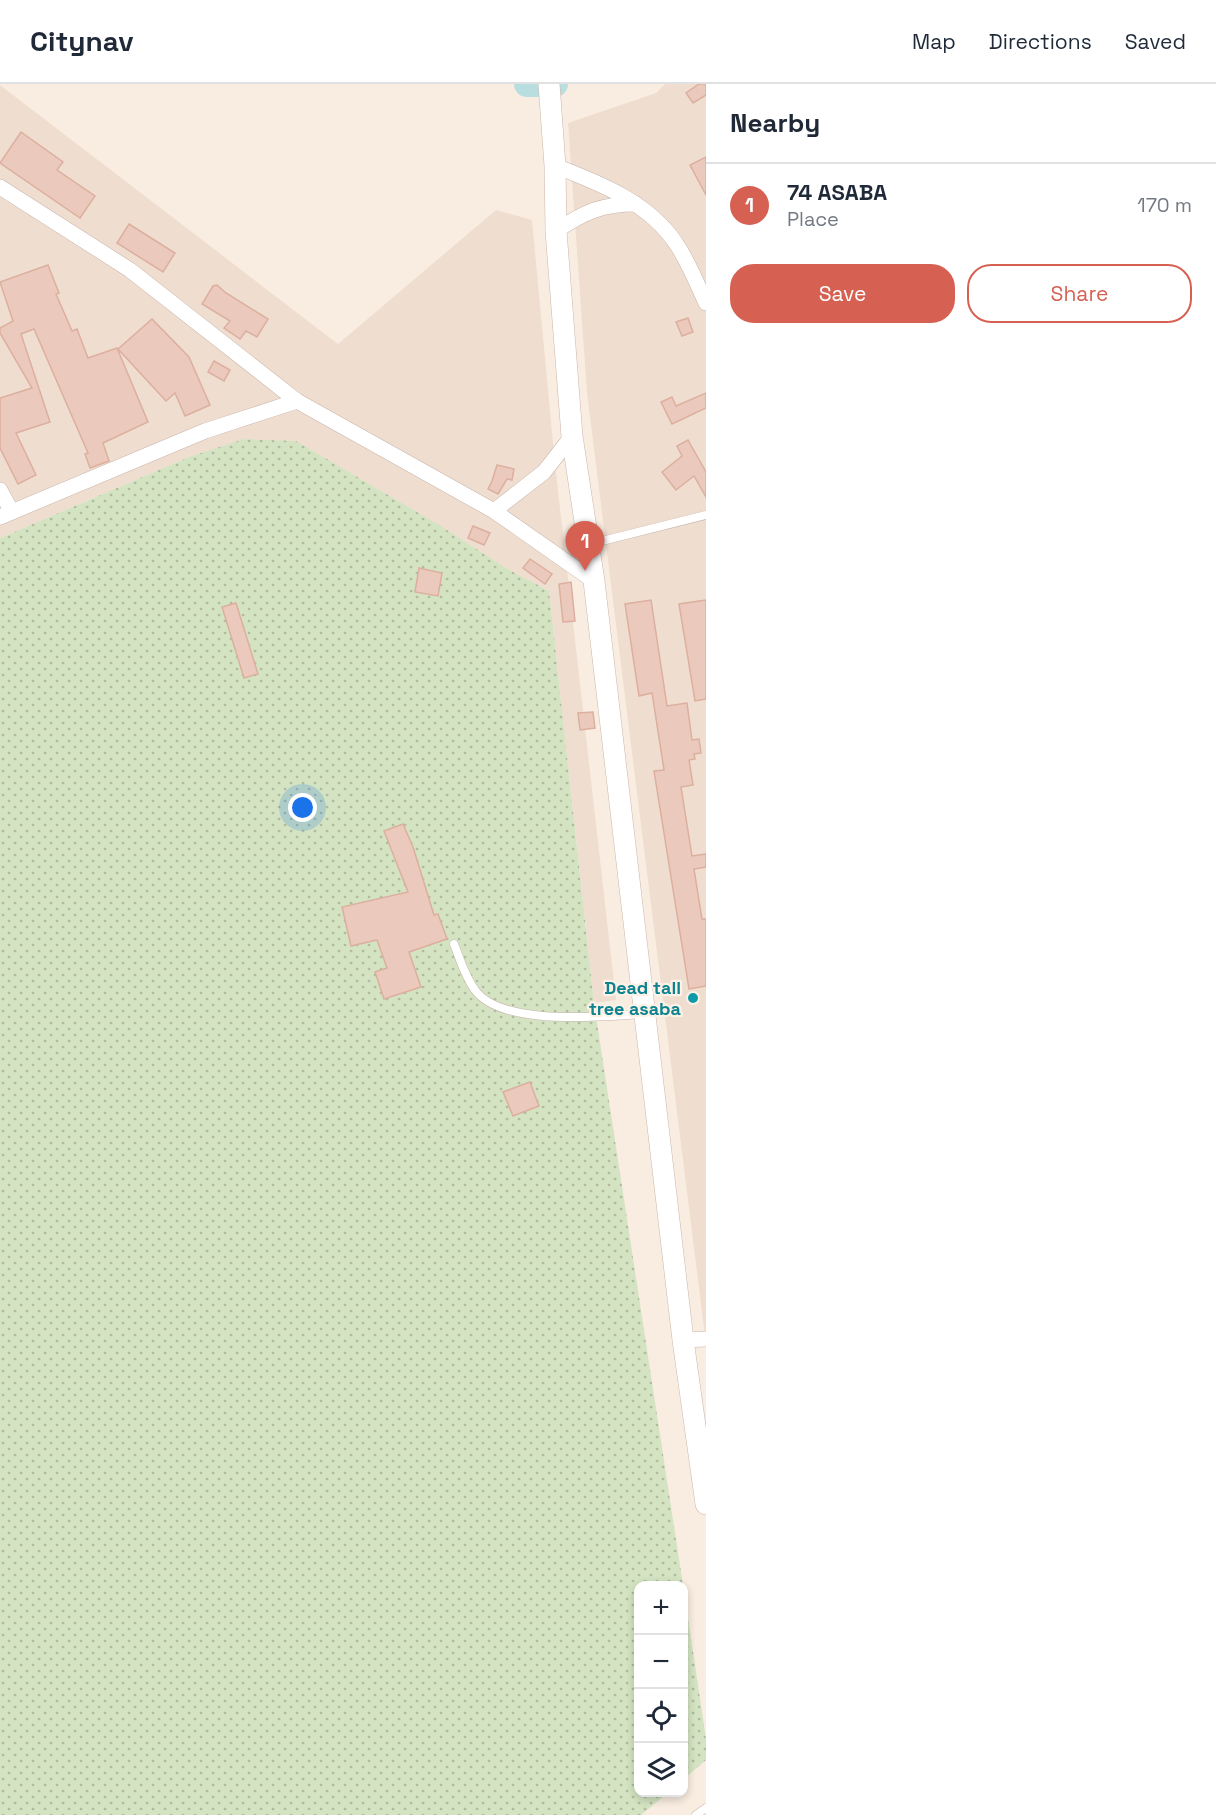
<!DOCTYPE html>
<meta charset="utf-8">
<style>
:root{--surface:#fff;--page:#f2f2f3;--text:#1f2937;--muted:#747a83;--line:#e0e1e3;--accent:#d66153}
body{margin:0;font-family:"Space Grotesk",sans-serif;background:var(--page);color:var(--text)}
.controls{position:absolute;right:18px;bottom:18px;display:grid;overflow:hidden;border-radius:12px;box-shadow:0 3px 9px #0003}
.controls button{width:54px;height:54px;display:grid;place-items:center;padding:0;border:0;border-bottom:2px solid var(--line);background:var(--surface);color:var(--text);font:30px sans-serif}
.you{position:absolute;left:303px;top:724px;width:21px;height:21px;margin:-15px;border:4px solid #fff;border-radius:50%;background:#1a73e8;box-shadow:0 0 0 9px #1a73e833}
.badge{display:grid;place-items:center;width:39px;height:39px;border-radius:50%;background:var(--accent);color:#fff;font-size:20px;font-weight:700}
.pin{position:absolute;translate:-50% -50px;filter:drop-shadow(0 2px 3px #0008)}
.pin::after{content:'';position:absolute;top:32px;width:21px;height:18px;background:inherit;clip-path:polygon(0 0,100% 0,50% 100%)}
.list{margin:0;padding:0;list-style:none}
h2{display:flex;justify-content:space-between;align-items:center;height:78px;margin:0;padding:0 24px;font-size:26px}
h2 small{font-size:20px;font-weight:400;color:var(--muted)}
.list li{display:grid;grid-template-columns:39px 1fr auto;gap:18px;align-items:center;box-sizing:border-box;height:84px;padding:0 24px;border-top:2px solid var(--line)}
.list b{display:block;font-size:22px;white-space:nowrap}
.list p{margin:0;font-size:20px;white-space:nowrap;color:var(--muted)}
.list em{font-size:20px;font-style:normal;color:var(--muted)}
.actions{display:flex;gap:12px;padding:18px 24px}
.actions a{flex:1;padding:14px 0;border:2px solid var(--accent);border-radius:24px;text-align:center;font-size:21px;color:var(--accent)}
.actions .main{background:var(--accent);color:#fff}
.icon{flex:none;width:33px;height:33px;fill:none;stroke:currentColor;stroke-width:2;stroke-linecap:round;stroke-linejoin:round}
.map{position:relative;flex:none;width:706px;height:1731px;overflow:hidden}
header{display:flex;align-items:center;gap:36px;box-sizing:border-box;height:84px;padding:0 30px;background:var(--surface);border-bottom:2px solid var(--line)}
header strong{font-size:28px}
nav{display:flex;gap:33px;margin-inline-start:auto;font-size:21px}
main{display:flex}
aside{flex:1;background:var(--surface)}
.map>svg:first-child{display:block}
.residential{fill:#efded0}
.grass{fill:url(#grass-dots)}
.lines{fill:none;stroke-linecap:round;stroke-linejoin:round}
.river{stroke:#b8dedf;stroke-width:26}
.building{fill:#ebc9bc;stroke:#dcaf9e;stroke-width:1.5}
.lane-casing{stroke:#c8b4aa;stroke-width:9}
.street-casing{stroke:#c8b4aa;stroke-width:16}
.secondary-casing{stroke:#cdb5aa;stroke-width:22}
.lane{stroke:#fff;stroke-width:8}
.street{stroke:#fff;stroke-width:15}
.secondary{stroke:#fff;stroke-width:21}
.culture-dot{fill:#0f9aa8;stroke:#fcf1e6;stroke-width:2}
.labels{text-anchor:middle;stroke-width:4.5;stroke-linejoin:round;paint-order:stroke}
.culture-label{font-size:18px;font-weight:bold;fill:#0d838f;stroke:#fcf1e6;text-anchor:end}
</style>
<header>
<strong>Citynav</strong>
<nav><a>Map</a><a>Directions</a><a>Saved</a></nav>
</header>
<main>
<div class="map">
<svg width="706" height="1731" viewBox="0 0 706 1731">
<defs>
<pattern id="grass-dots" width="8" height="8" patternUnits="userSpaceOnUse" patternTransform="scale(1.5)"><rect width="8" height="8" fill="#d4e4c2"/><path d="M2 2h.1M6 6h.1" fill="none" stroke="#b0bba0" stroke-width="1.8" stroke-linecap="round"/></pattern>
</defs>
<rect width="100%" height="100%" fill="#f9ede1"/>
<g class="residential">
<polygon points="665,0 706,0 706,1260 587,309 568,39 656,9"/>
<polygon points="0,1 338,260 496,126 532,136 555,380 616,916 594,919 549,507 506,484 189,373 0,454"/>
</g>
<g class="grass">
<polygon points="244,355 296,357 439,441 506,484 549,507 594,919 683,1501 638,1502 638,1708 668,1709 641,1731 0,1731 0,454 189,373"/>
<polygon points="684,1507 706,1655 706,1676 684,1695"/>
</g>
<g class="lines">
<polyline class="river" points="527,0 555,0"/>
</g>
<g class="building">
<polygon points="699,0 706,0 706,11 693,19 686,9"/>
<polygon points="21,48 63,78 57,86 95,112 80,134 0,79"/>
<polygon points="706,73 706,111 690,81"/>
<polygon points="129,140 175,169 163,188 117,159"/>
<polygon points="48,181 59,209 56,210 72,247 77,245 88,274 117,264 148,338 103,359 109,377 90,384 85,370 88,369 34,245 21,250 50,338 16,349 36,391 18,400 0,364 0,314 32,304 0,249 0,244 13,237 0,198"/>
<polygon points="217,201 226,209 268,235 257,253 246,247 240,255 224,244 230,237 202,220 213,202"/>
<polygon points="688,234 693,248 682,252 676,238"/>
<polygon points="152,235 189,273 210,321 185,332 175,309 166,317 118,265"/>
<polygon points="214,277 230,286 224,297 208,288"/>
<polygon points="706,309 706,324 672,340 661,318 672,313 676,322"/>
<polygon points="688,356 706,388 706,413 694,392 676,406 662,388 682,372 677,362"/>
<polygon points="497,381 514,385 512,396 507,395 498,410 488,405 492,397"/>
<polygon points="473,442 490,449 484,461 468,454"/>
<polygon points="530,475 552,490 545,500 523,484"/>
<polygon points="419,484 442,489 438,512 415,508"/>
<polygon points="571,498 575,537 563,538 559,500"/>
<polygon points="651,516 667,622 687,619 692,656 699,655 701,669 694,670 695,675 689,676 693,701 681,703 692,772 706,770 706,783 694,785 702,835 706,835 706,902 689,905 654,687 664,686 652,609 639,612 625,520"/>
<polygon points="706,516 706,615 695,617 679,520"/>
<polygon points="236,519 258,590 244,594 222,523"/>
<polygon points="593,628 595,644 580,646 578,629"/>
<polygon points="403,740 413,763 434,831 438,830 447,855 409,868 421,903 384,915 375,888 387,884 377,856 351,862 342,823 408,808 384,747"/>
<polygon points="530,998 539,1022 513,1032 503,1008"/>
</g>
<g class="lines">
<g class="lane-casing">
<g id="lane">
<polyline points="590,460 706,431"/>
<path d="M454,860C460,875 465,893 475,906C502,943 602,932 644,930"/>
<polyline points="696,1731 706,1724"/>
</g>
</g>
<g class="street-casing">
<g id="street">
<path d="M555,82C600,99 650,119 677,161C689,179 697,200 706,219"/>
<polyline points="0,103 130,186 297,317 494,427 594,497"/>
<path d="M556,147C584,128 602,120 636,120"/>
<polyline points="0,406 12,428"/>
<polyline points="494,427 544,388 572,352"/>
<polyline points="0,433 205,347 297,317"/>
<polyline points="683,1256 706,1255"/>
</g>
</g>
<g class="secondary-casing">
<polyline id="secondary" points="549,0 555,82 556,147 572,352 594,497 683,1256 706,1420"/>
</g>
<use href="#lane" class="lane"/>
<use href="#street" class="street"/>
<use href="#secondary" class="secondary"/>
</g>
<circle class="culture-dot" cx="693" cy="914" r="6"/>
<g class="labels">
<g class="culture-label">
<text x="681" y="910">Dead tall<tspan x="681" dy="21">tree asaba</tspan></text>
</g>
</g>
</svg>
<div class="controls">
<button>+</button>
<button>−</button>
<button><svg class="icon" aria-label="locate" viewBox="0 0 24 24"><circle cx="12" cy="12" r="6"/><path d="M12 2v4M12 18v4M2 12h4M18 12h4"/></svg></button>
<button><svg class="icon" aria-label="layers" viewBox="0 0 24 24"><path d="M12 4l9 5-9 5-9-5zM3 14l9 5 9-5"/></svg></button>
</div>
<div class="you"></div>
<div class="pin badge" style="left:585px;top:487px">1</div>
</div>
<aside>
<h2>Nearby<small></small></h2>
<ul class="list">
<li><span class="badge">1</span><div><b>74 ASABA</b><p>Place</p></div><em>170 m</em></li>
</ul>
<div class="actions"><a class="main">Save</a><a>Share</a></div>
</aside>
</main>
